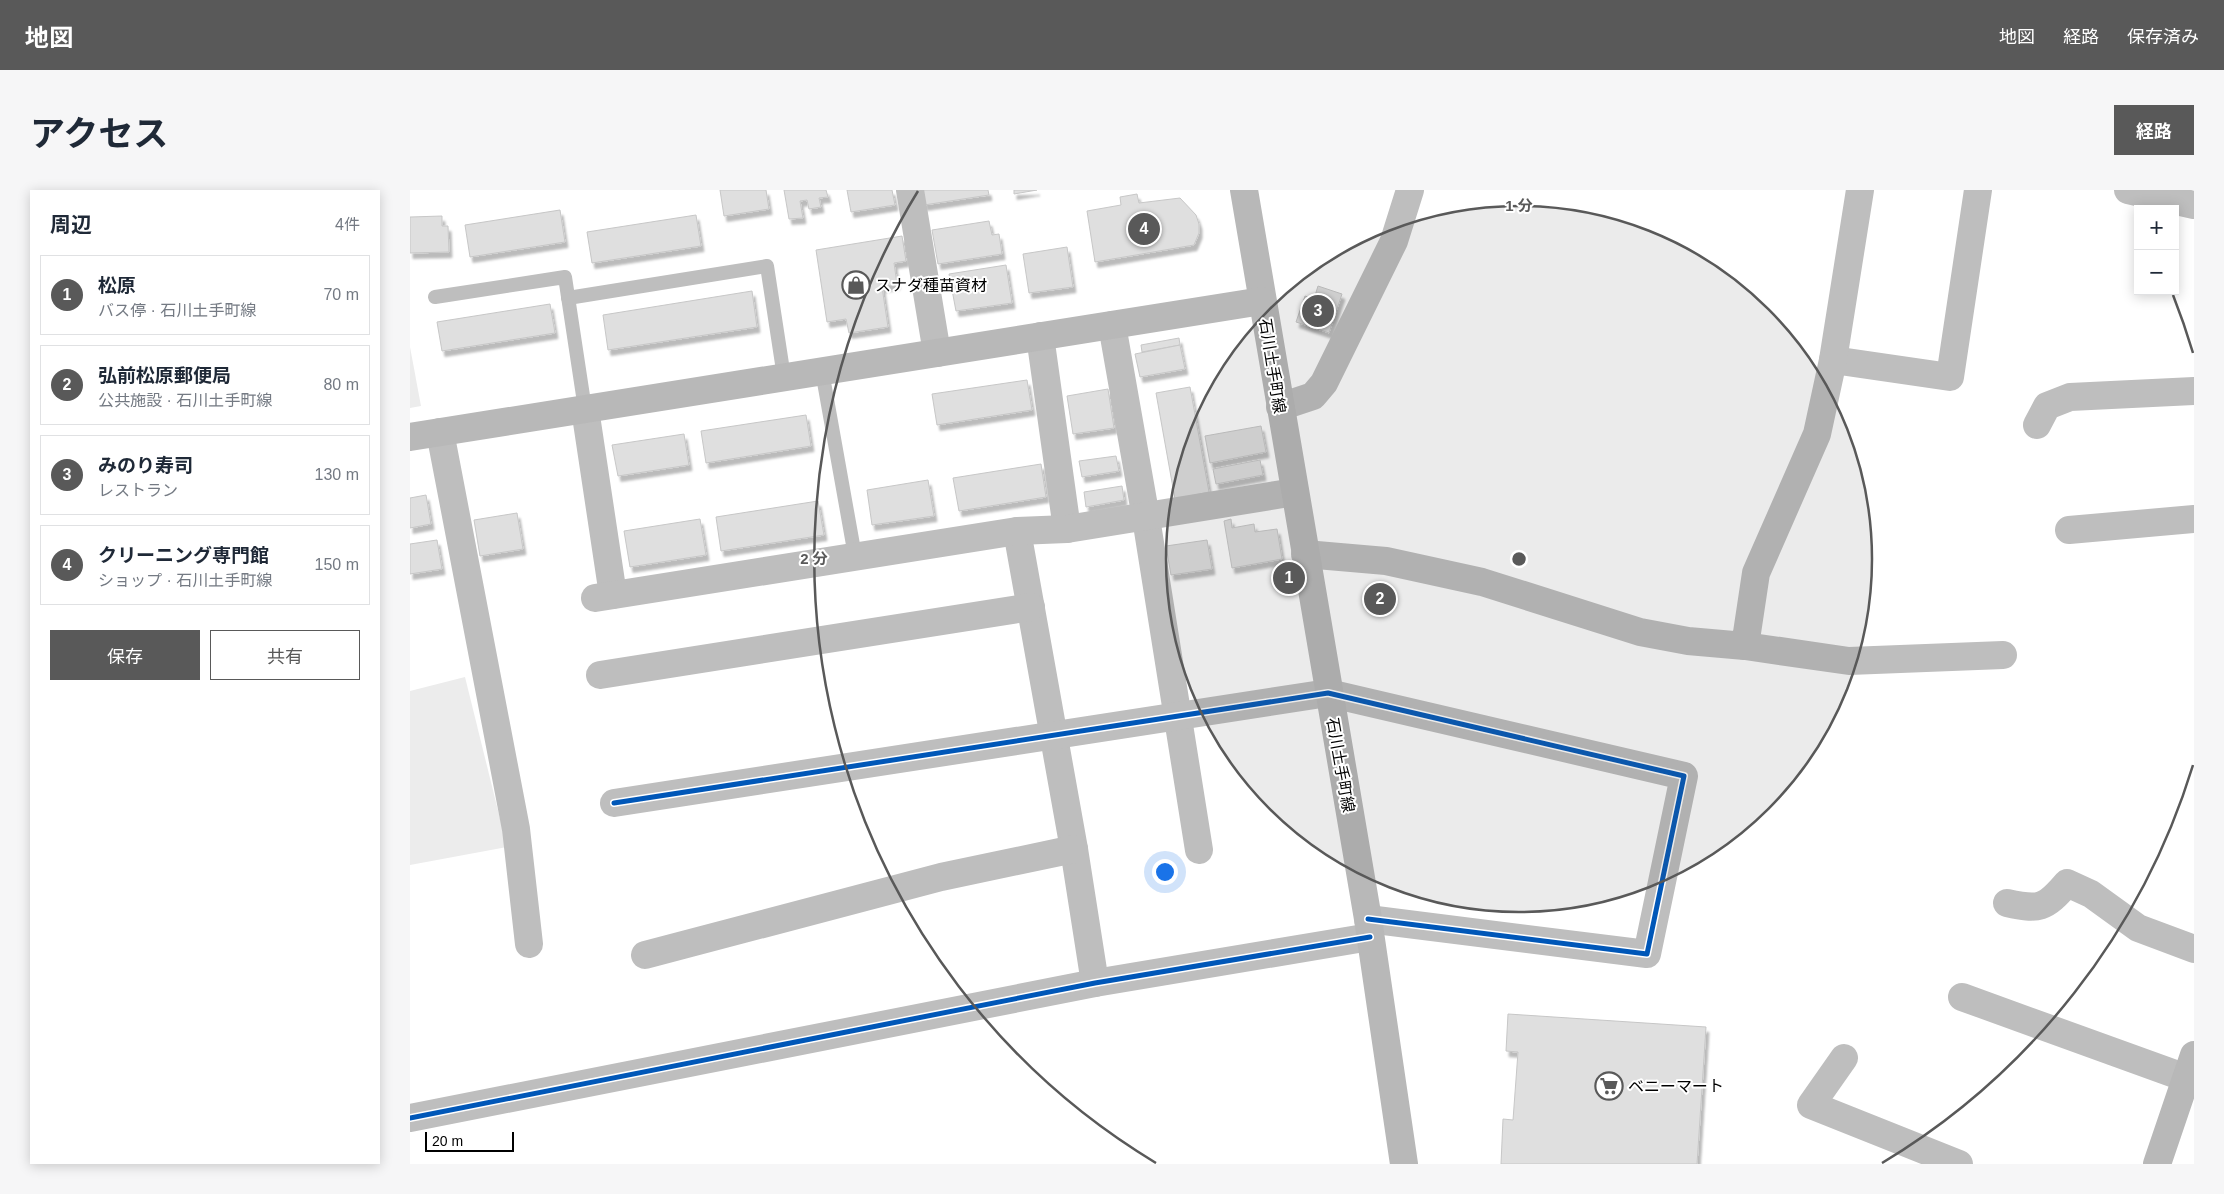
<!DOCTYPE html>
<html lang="ja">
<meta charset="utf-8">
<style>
:root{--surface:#fff;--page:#f6f6f7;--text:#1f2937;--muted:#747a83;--line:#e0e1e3;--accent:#595959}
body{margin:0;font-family:Helvetica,"Noto Sans JP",sans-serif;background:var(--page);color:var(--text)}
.controls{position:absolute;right:15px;top:15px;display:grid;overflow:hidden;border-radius:0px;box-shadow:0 2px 12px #0003}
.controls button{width:45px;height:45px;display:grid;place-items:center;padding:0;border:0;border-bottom:1px solid var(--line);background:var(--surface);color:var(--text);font:25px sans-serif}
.scale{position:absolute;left:15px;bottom:12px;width:89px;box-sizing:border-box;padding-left:5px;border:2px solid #000;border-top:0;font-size:14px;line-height:18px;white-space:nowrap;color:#000;-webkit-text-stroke:4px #fff;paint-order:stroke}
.you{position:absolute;left:754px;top:681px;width:18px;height:18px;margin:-12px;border:4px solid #fff;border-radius:50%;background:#1a73e8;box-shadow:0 0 0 8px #1a73e833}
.badge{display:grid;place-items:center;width:32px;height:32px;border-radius:50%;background:var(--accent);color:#fff;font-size:16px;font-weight:700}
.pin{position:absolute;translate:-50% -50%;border:2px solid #fff;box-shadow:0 1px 5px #0006}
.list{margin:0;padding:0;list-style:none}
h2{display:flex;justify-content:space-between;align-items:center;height:65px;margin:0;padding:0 20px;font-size:21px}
h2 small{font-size:16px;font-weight:400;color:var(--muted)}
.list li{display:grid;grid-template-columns:32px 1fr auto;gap:15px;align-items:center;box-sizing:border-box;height:80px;margin:0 10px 10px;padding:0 10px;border:1px solid var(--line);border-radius:0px}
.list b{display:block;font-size:19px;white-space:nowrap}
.list p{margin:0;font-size:16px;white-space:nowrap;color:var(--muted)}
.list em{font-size:16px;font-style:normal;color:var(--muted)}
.actions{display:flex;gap:10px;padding:15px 20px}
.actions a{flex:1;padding:11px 0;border:1px solid var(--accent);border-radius:0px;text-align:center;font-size:18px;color:var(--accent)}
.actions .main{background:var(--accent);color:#fff}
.map{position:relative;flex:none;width:1784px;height:974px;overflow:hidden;border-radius:0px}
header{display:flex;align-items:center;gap:30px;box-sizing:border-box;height:70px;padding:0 25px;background:var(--accent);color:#fff}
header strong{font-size:24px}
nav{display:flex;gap:28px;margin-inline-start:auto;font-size:18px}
.intro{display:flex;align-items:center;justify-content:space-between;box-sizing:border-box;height:120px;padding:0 30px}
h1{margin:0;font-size:35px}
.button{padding:12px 22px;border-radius:0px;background:var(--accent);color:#fff;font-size:18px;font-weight:700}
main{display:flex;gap:30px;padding:0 30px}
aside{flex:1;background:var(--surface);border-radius:0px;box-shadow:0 2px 12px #0003}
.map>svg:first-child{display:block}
.green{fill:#ececec}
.building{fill:#dfdfdf;stroke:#c7c7c7;filter:url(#shadow)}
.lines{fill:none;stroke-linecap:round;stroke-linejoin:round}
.lane{stroke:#bebebe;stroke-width:14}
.street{stroke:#bebebe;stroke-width:28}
.secondary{stroke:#b8b8b8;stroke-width:28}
.cycleway-casing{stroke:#fff;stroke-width:8}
.cycleway{stroke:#0057b8;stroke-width:5}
.ring{fill:none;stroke:#595959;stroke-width:2.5}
.labels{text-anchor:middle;stroke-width:4;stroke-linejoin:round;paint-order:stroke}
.poi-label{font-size:16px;fill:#000;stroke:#fff;text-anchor:start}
.street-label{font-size:16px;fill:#000;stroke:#fff}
.centre{fill:#595959;stroke:#fff;stroke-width:2.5}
.ring-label{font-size:15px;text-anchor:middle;font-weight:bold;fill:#595959;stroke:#fff;stroke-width:4;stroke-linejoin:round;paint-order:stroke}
</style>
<header>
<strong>地図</strong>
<nav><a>地図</a><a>経路</a><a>保存済み</a></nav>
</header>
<div class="intro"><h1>アクセス</h1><a class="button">経路</a></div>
<main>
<aside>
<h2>周辺<small>4件</small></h2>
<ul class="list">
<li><span class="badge">1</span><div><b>松原</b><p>バス停 · 石川土手町線</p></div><em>70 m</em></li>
<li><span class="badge">2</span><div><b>弘前松原郵便局</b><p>公共施設 · 石川土手町線</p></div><em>80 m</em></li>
<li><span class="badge">3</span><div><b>みのり寿司</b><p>レストラン</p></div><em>130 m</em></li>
<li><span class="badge">4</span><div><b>クリーニング専門館</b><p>ショップ · 石川土手町線</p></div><em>150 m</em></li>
</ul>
<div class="actions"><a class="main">保存</a><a>共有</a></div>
</aside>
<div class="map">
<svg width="1784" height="974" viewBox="0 0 1784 974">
<defs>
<filter id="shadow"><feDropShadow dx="3" dy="5.5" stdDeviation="1" flood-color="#0004"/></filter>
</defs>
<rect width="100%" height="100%" fill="#fff"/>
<g class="green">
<polygon points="0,157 11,216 0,218"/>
<polygon points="55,487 97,657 0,675 0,501"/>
</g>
<g class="building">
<polygon points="310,0 356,0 359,19 314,26"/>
<polygon points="374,0 416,0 418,7 409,8 411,17 399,19 397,10 390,11 393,28 379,29"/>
<polygon points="437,0 482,0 485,15 441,22"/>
<polygon points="512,0 578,0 579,5 514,15"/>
<polygon points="604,0 627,0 604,4"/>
<polygon points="727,4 729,13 770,8 786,25 789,34 789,43 784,55 685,72 677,21 711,15 710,7"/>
<polygon points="150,20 155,52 60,67 55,35"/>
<polygon points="286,25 291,56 182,73 177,42"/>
<polygon points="32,26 32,36 38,36 39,62 0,63 0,27"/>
<polygon points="579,31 582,45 589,44 592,64 528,74 522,40"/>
<polygon points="492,46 496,71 484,73 487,94 472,97 478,137 439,143 436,129 417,132 406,60"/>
<polygon points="657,57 663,97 619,103 613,64"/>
<polygon points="596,75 602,113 546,121 539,84"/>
<polygon points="908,96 932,104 919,143 886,132 895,106 904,109"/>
<polygon points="342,101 347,137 198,160 193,125"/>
<polygon points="140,114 145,143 32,161 27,132"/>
<polygon points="769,148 770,155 732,162 731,155"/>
<polygon points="770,155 775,179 730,187 725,164"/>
<polygon points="617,190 622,220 527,235 522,204"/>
<polygon points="780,197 799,302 765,309 746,203"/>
<polygon points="698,199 704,238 663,244 657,206"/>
<polygon points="396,225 401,256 296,273 291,241"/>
<polygon points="851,236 856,262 800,273 795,246"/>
<polygon points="274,244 279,275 208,286 202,255"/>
<polygon points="706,266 709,281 672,287 669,271"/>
<polygon points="850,270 853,285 806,294 803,279"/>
<polygon points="631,274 636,307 549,321 543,288"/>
<polygon points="518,290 524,326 462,335 457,300"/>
<polygon points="712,296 714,310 676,317 674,302"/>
<polygon points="16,305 21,334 0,338 0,308"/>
<polygon points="408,311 414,345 311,361 306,327"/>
<polygon points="107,323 113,359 70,366 64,330"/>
<polygon points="290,329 296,365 220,377 214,341"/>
<polygon points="821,329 822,338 844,334 845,342 867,339 872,369 822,378 814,331"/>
<polygon points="27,350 32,379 0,384 0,354"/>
<polygon points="797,350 802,379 761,385 756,356"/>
<polygon points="1098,824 1296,837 1287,974 1091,974 1093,929 1103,930 1108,862 1096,861"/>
</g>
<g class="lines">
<g class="lane">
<polyline points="25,107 155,87 175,219"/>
<polyline points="158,108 357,76 374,187"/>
<polyline points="412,181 445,366"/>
</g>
<g class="street">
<polyline points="500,0 527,163"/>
<polyline points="1718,0 1784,15"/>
<polyline points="702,135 736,328 789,660"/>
<polyline points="630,146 657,339"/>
<polyline points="1423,170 1540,187 1568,0"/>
<polyline points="870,217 903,206 914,193 984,51 1000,0"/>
<polyline points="175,219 203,405"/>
<polyline points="1627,235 1637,216 1660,207 1784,201"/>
<polyline points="30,242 106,639 119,754"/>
<polyline points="1659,340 1784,329"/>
<polyline points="607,341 664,659 685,793"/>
<polyline points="895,364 976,371 1072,392 1230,442 1278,451 1335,456 1346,383 1407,244 1423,170 1450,0"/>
<polyline points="185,408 607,341 657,339 885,302"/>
<polyline points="1335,456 1439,471 1593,465"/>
<polyline points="190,485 621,417"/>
<polyline points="204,613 918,503 1274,586 1237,764 958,729"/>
<path d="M1597,713C1629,720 1635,719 1657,693L1681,704L1728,738L1784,759"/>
<polyline points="235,765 531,687 664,659"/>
<polyline points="1552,807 1776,888"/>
<polyline points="1434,868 1401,915 1549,974"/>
<polyline points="0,928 685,793 960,747"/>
</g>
<g class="secondary">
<polyline points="834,0 958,729 994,974"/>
<polyline points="0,247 852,111"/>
<polyline points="1747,974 1784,865"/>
</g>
<g class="cycleway-casing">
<g id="cycleway">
<polyline points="204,613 918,503 1274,586 1237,764 958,729"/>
<polyline points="0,928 685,793 960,747"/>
</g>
</g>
<use href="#cycleway" class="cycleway"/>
</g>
<circle cx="1109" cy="369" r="353" fill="#595959" fill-opacity=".12"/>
<g class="ring">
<circle cx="1109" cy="369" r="353"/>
<path d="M1783 575A705 705 0 0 1 1472 973M746 973A705 705 0 0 1 508 1M1763 105A705 705 0 0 1 1783 163"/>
</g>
<defs>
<g id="shop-ring" transform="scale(1.4375)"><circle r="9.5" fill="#fff" stroke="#595959" stroke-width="1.5"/><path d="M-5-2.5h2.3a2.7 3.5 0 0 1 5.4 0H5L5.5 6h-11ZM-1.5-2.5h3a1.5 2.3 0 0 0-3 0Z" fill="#595959"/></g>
<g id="supermarket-ring" transform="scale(1.4375)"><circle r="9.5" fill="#fff" stroke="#595959" stroke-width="1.5"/><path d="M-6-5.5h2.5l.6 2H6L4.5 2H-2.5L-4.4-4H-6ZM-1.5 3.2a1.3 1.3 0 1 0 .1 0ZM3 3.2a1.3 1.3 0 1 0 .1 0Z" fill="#595959"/></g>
</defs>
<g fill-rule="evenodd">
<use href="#shop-ring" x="446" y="95"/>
<use href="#supermarket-ring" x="1199" y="896"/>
</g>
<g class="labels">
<g class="poi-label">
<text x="465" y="101">スナダ種苗資材</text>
<text x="1218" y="902">ベニーマート</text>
</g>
<g class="street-label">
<text transform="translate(863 176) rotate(81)" y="6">石川土手町線</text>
<text transform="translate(931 575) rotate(80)" y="6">石川土手町線</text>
</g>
</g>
<circle cx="1109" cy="369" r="8" class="centre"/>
<g class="ring-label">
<text x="1109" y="21">1 分</text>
<text x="404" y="374">2 分</text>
</g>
</svg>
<div class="controls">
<button>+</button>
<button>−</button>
</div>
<div class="scale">20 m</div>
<div class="you"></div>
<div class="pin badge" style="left:879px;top:388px">1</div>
<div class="pin badge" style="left:970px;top:409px">2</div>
<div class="pin badge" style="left:908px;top:121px">3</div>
<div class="pin badge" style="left:734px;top:39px">4</div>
</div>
</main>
